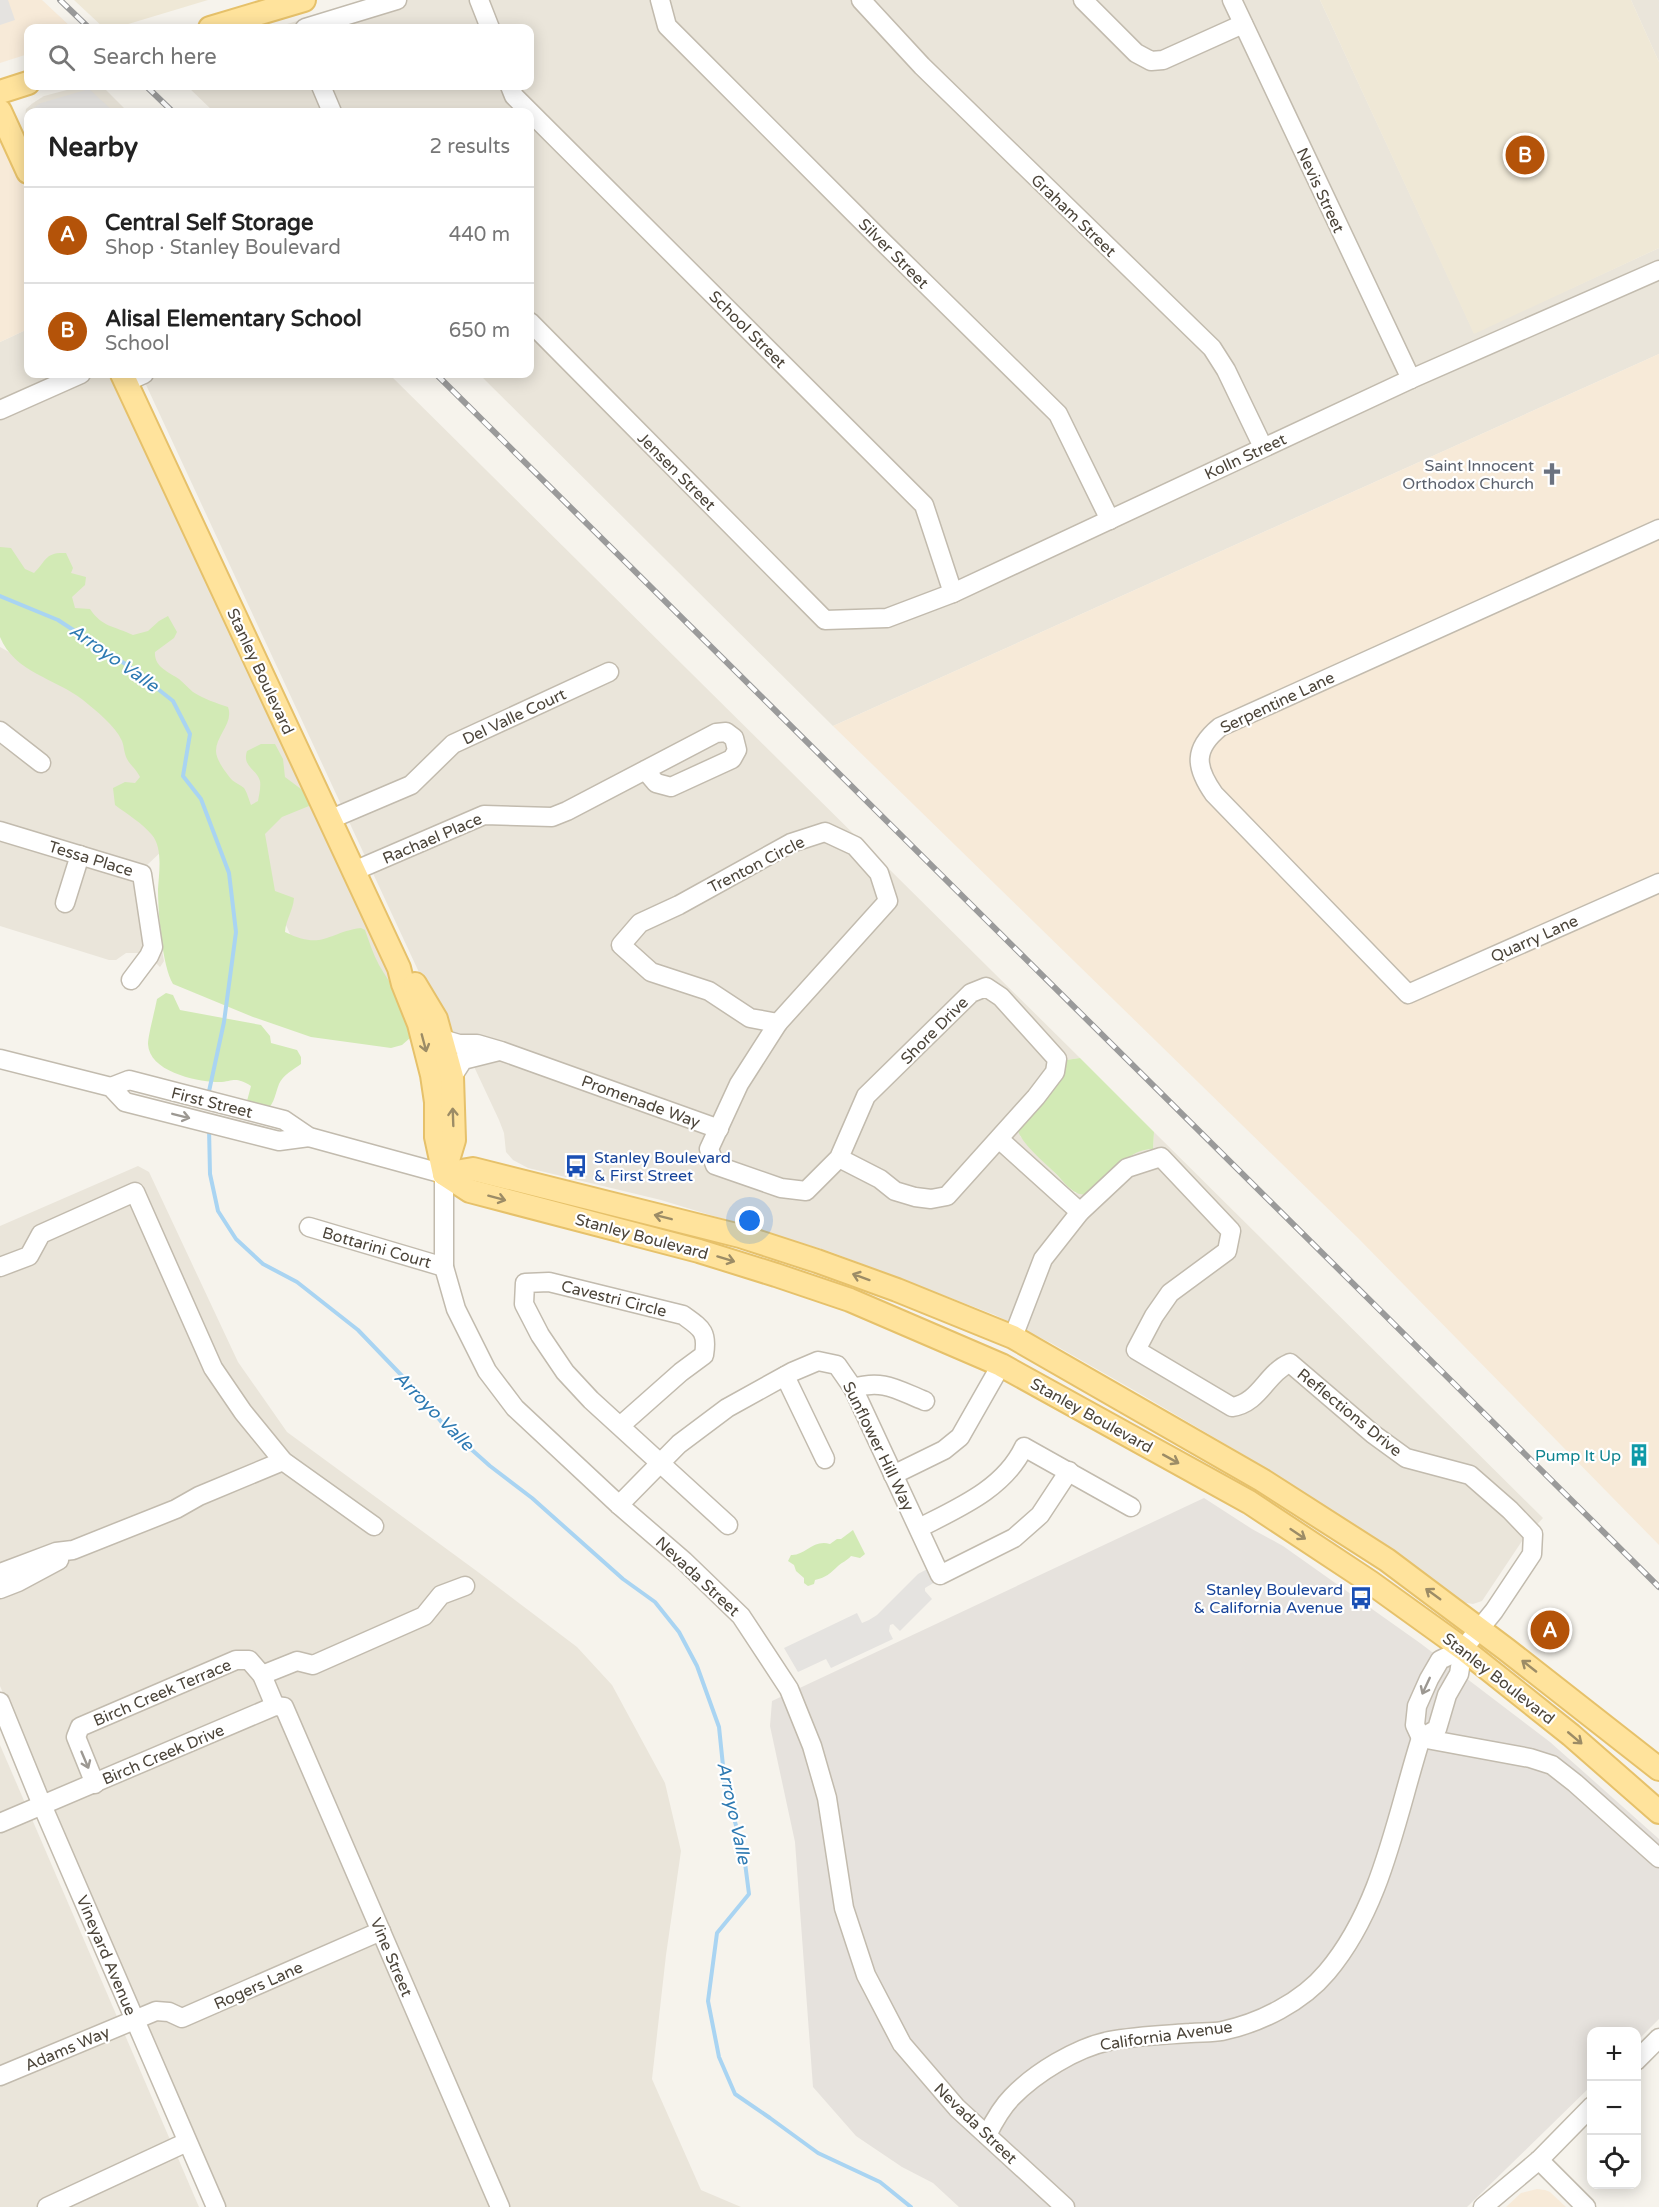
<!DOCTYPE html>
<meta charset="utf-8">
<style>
:root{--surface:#fff;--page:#f6f6f6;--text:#222;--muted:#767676;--line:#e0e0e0;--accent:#b45309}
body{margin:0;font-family:"Varela Round",sans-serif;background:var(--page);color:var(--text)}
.controls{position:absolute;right:18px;bottom:18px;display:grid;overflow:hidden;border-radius:12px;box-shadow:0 3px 15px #0003}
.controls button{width:54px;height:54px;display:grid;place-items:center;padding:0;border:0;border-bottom:2px solid var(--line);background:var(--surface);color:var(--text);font:30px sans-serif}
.you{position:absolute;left:750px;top:1221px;width:21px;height:21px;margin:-15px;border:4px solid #fff;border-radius:50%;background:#1a73e8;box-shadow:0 0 0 9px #1a73e833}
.badge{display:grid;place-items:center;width:39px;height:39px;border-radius:50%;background:var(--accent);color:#fff;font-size:20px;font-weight:700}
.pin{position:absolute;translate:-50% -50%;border:3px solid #fff;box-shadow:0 2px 6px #0006}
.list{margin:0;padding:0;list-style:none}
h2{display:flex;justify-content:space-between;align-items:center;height:78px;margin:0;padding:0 24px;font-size:26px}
h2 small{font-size:20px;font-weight:400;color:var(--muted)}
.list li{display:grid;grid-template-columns:39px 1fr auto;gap:18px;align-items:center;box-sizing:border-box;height:96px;padding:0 24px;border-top:2px solid var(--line)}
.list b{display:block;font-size:22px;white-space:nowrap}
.list p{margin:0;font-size:20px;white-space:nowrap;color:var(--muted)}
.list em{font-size:20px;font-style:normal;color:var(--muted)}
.icon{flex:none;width:33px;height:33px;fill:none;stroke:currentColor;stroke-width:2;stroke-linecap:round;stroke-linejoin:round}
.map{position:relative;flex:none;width:1659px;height:2207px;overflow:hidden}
.search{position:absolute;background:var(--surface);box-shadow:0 3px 15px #0003;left:24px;top:24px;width:510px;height:66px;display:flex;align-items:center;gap:15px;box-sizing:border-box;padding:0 21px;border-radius:12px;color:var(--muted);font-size:22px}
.panel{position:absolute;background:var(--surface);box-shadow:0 3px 15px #0003;left:24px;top:108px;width:510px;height:270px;border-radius:12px}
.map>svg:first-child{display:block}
.residential{fill:#eae5da}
.commercial{fill:#f7ead8}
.industrial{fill:#e6e2dd}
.education{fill:#efe8d6}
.green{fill:#d2eab5}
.parking{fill:#e5e3e0}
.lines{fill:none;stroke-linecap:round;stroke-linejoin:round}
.stream{stroke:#a9d4f2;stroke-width:4}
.minor-casing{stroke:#c2bbae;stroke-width:21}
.major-casing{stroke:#e6c16a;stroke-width:26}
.minor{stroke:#fff;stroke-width:18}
.major{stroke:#ffe39c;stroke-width:22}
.rail-casing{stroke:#9a9a9a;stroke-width:6}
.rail{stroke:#fff;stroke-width:4;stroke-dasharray:11;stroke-linecap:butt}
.oneway{stroke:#9c8c66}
.oneway2{stroke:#9c9892}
.labels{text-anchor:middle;stroke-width:4.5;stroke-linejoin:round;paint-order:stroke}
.street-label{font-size:16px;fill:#4b4439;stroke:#fff}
.worship-label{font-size:16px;fill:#5b616d;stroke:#fff;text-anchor:end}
.transit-label{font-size:16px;fill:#164399;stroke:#fff;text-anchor:start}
.culture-label{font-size:16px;fill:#0d838f;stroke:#fff;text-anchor:end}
.water-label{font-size:18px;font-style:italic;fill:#2e7ab2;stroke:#fff}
</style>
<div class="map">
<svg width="1659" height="2207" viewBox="0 0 1659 2207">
<rect width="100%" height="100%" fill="#f6f3ec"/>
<g class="residential">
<polygon points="366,0 1320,0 1474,333 1659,248 1659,354 833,726 479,374 530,374 530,112 214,112 187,86 530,86 530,28 274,28"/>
<polygon points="1631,0 1659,0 1659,62"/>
<polygon points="82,86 102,86 128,112 28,112 28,128 25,117 26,109 33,103 44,96"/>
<polygon points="28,329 28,374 111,374 405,1009 317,996 286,925 0,563 0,342"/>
<polygon points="141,374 389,374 1080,1058 1066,1060 1060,1078 1020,1136 1044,1162 1075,1193 1095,1191 1131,1156 1138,1151 1153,1149 1154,1132 1543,1518 1522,1541 1482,1601 1473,1604 1461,1602 1420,1570 1271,1471 1137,1392 1051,1343 995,1315 831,1252 661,1200 528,1168 513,1160 506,1152 504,1133 499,1120 462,1041 451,1035 443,1024"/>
<polygon points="0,647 43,671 102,713 142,755 166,847 146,866 164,961 160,967 149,956 142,953 126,953 116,960 109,960 0,926"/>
<polygon points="138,1166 149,1172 238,1362 287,1432 478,1572 577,1647 612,1685 665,1783 681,1851 666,1955 652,2079 701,2190 741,2207 224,2207 0,1686 0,1226"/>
<polygon points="0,1745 106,1991 199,2207 0,2207"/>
</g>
<g class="commercial">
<polygon points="0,0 42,0 72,28 28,28 28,54 0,63"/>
<polygon points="0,140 28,195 28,329 0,342"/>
<polygon points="1659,354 1659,1545 1358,1238 833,726"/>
<polygon points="1537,2189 1545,2190 1550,2192 1566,2207 1506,2207 1521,2193"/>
</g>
<polygon class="industrial" points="1204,1498 1252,1529 1283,1546 1420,1643 1550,1742 1659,1839 1659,2019 1637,2041 1636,2032 1592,2032 1591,2086 1467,2207 959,2207 933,2183 902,2167 856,2136 813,2087 795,1842 770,1726 772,1701"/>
<g class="education">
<polygon points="74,0 208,0 115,28 104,28"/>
<polygon points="1320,0 1631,0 1659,62 1659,248 1474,334"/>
</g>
<g class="green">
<path d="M0,547L11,548L25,569L34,573C47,560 45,552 66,553L73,568L71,573L86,577L85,585L72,597L75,608L90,609C102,627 114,626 133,635L148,631L159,621L168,616L177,632L174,638L155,652C154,667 169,672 179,679C184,683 188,688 193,692C204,699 216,703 228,707C234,723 216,735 216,751C216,760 226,773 232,780C235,783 241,785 244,788C247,792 249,800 251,805L258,801C259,795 261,787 260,781C256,768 242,767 247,751L261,744H275L283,759L285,777L313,798L309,806L282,817L265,834L275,891L294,898C293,911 286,919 285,932C323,951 328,932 361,928L365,930C369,941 373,954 379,965C393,989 411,1008 410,1038L402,1045L391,1048L311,1037L253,1017L173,984C162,965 158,912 158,889C159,873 163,848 152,835C142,823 127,814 115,805L113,788L125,782L135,783L140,777C137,770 130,765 127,759C124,753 124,746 122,741C115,725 96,711 83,700C55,678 15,673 0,637Z"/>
<path d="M166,993L173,995L180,1010L261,1025L270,1036L271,1043L297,1050L301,1057V1064C294,1069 283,1075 279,1084C275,1094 275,1102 267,1110L248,1109L247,1101L251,1086C233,1075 233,1083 216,1082C194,1081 149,1071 148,1044C148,1036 155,1010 157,999Z"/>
<path d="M1080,1058L1154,1132L1153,1149C1146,1149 1138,1151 1131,1156C1118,1166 1095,1202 1077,1193C1068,1189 1061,1178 1053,1171C1041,1159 1023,1145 1017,1129L1060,1078L1066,1060Z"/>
<path d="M853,1530L865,1554L860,1558L851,1556C847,1561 842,1562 838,1566C831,1573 825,1578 815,1580L814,1584L808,1586L804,1583V1578L796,1571L794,1565L788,1561L791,1555C805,1556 813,1539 830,1544L837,1539H841Z"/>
</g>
<g class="parking">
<polygon points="0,0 8,0 15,20 0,25"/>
<polygon points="89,89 114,112 31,112 35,107 41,103"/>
<polygon points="929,1568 935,1582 925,1588 925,1591 932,1599 900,1631 893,1624 890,1625 889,1631 893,1639 831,1668 826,1659 798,1672 784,1648 857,1613 862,1623 869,1620 877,1615 918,1574"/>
</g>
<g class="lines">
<g class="stream">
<polyline points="0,596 58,620 130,667 173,701 190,734 183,776 201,799 229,873 236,932 224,1022 208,1096"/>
<polyline points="209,1128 210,1174 218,1211 236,1239 263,1264 297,1282 358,1330 406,1380 444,1425 490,1466 532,1498 623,1579 655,1602 679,1632 697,1666 719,1727 725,1785 744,1855 749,1894 717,1933 708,2001 719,2057 735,2094 770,2118 818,2153 880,2182 911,2207"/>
</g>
<g class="minor-casing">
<g id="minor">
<polyline points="479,0 490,28"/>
<polyline points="660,0 667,26 881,240 1058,414 1110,520"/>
<polyline points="861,0 922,66 1212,348 1226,370 1263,447"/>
<polyline points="1083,0 1136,53 1151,61 1163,60 1243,24"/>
<polyline points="1232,0 1411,379"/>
<polyline points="305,28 397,0"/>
<polyline points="321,86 332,112"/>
<polyline points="510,86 514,96 924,505 953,593"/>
<polyline points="530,322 825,620 887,618 953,593 1411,379 1659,270"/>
<polyline points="126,382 144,374"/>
<polyline points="0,410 81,374"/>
<path d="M1659,529L1220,727C1193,749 1195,767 1214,794L1408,994L1659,883"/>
<polyline points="0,731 41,763"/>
<polyline points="331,819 411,785 453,744 609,672"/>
<polyline points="0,831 142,874 153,947 149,956 131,980"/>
<polygon points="825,832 855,846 879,873 888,901 778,1023 750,1018 709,991 651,972 621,945 640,923 679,905 791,843"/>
<polyline points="354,871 484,815 552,817 567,811 716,733 726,732 734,738 737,750 732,759 671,787 656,783 645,770"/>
<polyline points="65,903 80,855"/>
<polyline points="778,1023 739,1084 709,1149 715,1165 781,1188 806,1191 839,1158 866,1096 971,993 986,987 1001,997 1057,1059 1055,1072 1036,1097 947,1196 931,1199 915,1197 895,1191 880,1179 839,1158"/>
<polyline points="442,1039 459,1044 477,1044 501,1051 719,1129"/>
<polyline points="0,1059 111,1087 125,1102 279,1141 309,1137"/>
<polyline points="452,1077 463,1060 499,1051"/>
<polyline points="111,1087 129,1080 284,1120 309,1137 444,1174 444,1267 456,1309 487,1371 515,1408 619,1505 684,1561 741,1616 789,1689 812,1746 827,1798 844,1908 866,1975 902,2044 957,2108 1065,2207"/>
<polyline points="999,1139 1080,1212"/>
<polyline points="309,1227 444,1267"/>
<polyline points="0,1267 29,1256 41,1234 135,1192 213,1368 243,1412 283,1461 374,1526"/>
<path d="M1013,1337L1043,1259L1080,1212L1127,1168L1161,1157L1231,1231L1227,1251L1170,1293L1154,1316L1136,1350L1232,1407C1260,1403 1266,1373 1290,1363L1373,1434L1406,1458L1470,1475L1510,1510L1533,1534L1532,1554L1494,1611L1463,1649L1440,1660L1429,1679L1417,1706L1415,1725L1421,1738"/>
<polyline points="785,1376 825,1459"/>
<path d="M853,1388C884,1379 897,1390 925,1401"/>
<path d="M620,1426L681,1372L704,1355C708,1331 701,1328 683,1315L549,1282L525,1283L524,1304L540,1335L565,1372L591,1400L728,1525"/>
<polyline points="893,1475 944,1450 960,1437 1001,1365"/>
<polyline points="619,1505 679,1444 727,1408 792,1372 818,1361 837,1365 853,1388 940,1575 1014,1538 1040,1515 1069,1471"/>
<path d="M919,1528C958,1508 1004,1489 1024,1447L1131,1507"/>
<polyline points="0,1573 56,1552 73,1550 176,1509 199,1496 283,1461"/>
<polyline points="0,1589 18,1582 59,1560"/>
<polyline points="262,1675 297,1661 313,1665 424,1616 441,1595 465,1586"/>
<polyline points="0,1702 42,1805 216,2207"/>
<polyline points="1421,1738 1530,1758 1552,1765 1575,1783 1659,1858"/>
<polyline points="95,1784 76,1737 80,1727 236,1660 249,1660 262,1675 275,1706"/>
<polyline points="0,1823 275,1706 284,1707 500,2207"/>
<polyline points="1636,2061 1659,2038"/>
<polyline points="0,2076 156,2011 169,2012 182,2018 381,1931"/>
<path d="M987,2135C994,2121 1001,2108 1012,2097C1035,2073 1076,2048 1109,2041C1135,2036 1163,2035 1190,2033C1200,2032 1212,2033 1222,2031C1260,2023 1302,2002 1327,1972C1382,1907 1396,1817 1421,1738L1437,1729L1447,1695L1459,1674L1463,1649"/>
<polyline points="1539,2160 1586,2207"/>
<polyline points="47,2207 187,2142"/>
<polyline points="1483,2207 1539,2160 1592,2106"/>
</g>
</g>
<g class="major-casing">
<g id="major">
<polyline points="210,28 304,0"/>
<polyline points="0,92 28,83"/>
<polyline points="0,111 28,172"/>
<polyline points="122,374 399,968 403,984 419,1024 432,1075 436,1102 436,1137 444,1174 470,1191 699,1251 776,1275 850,1300 1001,1365 1249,1502 1370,1582 1463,1649 1571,1735 1659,1812"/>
<polyline points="415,984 436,1019 452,1077 454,1140 445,1170"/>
<polyline points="444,1174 473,1169 740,1236 817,1261 897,1290 1013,1337 1262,1480 1387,1560 1507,1650 1659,1769"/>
</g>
</g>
<use href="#minor" class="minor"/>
<use href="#major" class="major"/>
<g class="rail-casing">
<g id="rail">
<polyline points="60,0 89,28"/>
<polyline points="146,86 173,112"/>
<polyline points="436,374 1659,1587"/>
</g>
</g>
<use href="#rail" class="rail"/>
</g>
<defs><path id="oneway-shaft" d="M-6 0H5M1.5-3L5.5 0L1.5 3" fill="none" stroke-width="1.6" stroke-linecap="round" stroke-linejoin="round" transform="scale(1.5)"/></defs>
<g class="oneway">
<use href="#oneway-shaft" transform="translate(424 1043) rotate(75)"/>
<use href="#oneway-shaft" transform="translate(453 1117) rotate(-92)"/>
<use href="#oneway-shaft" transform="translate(497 1198) rotate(15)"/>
<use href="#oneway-shaft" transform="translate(663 1217) rotate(-166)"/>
<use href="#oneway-shaft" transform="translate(726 1259) rotate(17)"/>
<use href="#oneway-shaft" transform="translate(861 1277) rotate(-160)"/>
<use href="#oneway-shaft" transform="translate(1171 1459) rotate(29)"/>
<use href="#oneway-shaft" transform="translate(1298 1534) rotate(34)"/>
<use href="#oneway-shaft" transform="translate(1433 1594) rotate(-144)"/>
<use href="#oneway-shaft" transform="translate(1529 1666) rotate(-142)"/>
<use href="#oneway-shaft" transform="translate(1575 1738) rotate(40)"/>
</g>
<g class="oneway2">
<use href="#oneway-shaft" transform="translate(181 1116) rotate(14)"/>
<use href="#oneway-shaft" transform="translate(1426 1686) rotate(115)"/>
<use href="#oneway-shaft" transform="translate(85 1760) rotate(67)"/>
</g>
<defs>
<g id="church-bare" transform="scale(1.8)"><path d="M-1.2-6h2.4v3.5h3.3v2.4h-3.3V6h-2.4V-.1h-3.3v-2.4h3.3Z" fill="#6b7280" stroke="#fff" stroke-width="2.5" paint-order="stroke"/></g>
<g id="bus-bare" transform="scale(1.8)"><path d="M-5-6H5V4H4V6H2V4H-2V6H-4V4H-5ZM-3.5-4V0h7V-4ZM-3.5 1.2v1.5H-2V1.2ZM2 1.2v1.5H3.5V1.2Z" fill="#1a4fb4" stroke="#fff" stroke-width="2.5" paint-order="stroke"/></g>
<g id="building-bare" transform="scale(1.8)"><path d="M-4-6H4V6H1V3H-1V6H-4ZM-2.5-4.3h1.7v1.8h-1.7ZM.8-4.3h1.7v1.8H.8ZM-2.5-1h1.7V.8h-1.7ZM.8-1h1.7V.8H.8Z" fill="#0f9aa8" stroke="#fff" stroke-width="2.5" paint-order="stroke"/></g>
</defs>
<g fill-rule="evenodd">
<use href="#church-bare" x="1552" y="474"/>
<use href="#bus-bare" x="576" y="1166"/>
<use href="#building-bare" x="1639" y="1455"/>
<use href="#bus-bare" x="1361" y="1598"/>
</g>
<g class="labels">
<g class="street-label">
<text transform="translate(1321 190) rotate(65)" y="6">Nevis Street</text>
<text transform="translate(1074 215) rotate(44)" y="6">Graham Street</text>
<text transform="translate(894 253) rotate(45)" y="6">Silver Street</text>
<text transform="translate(748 329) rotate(45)" y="6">School Street</text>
<text transform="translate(1245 456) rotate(-25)" y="6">Kolln Street</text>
<text transform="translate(677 471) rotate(45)" y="6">Jensen Street</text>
<text transform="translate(261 671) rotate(65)" y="6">Stanley Boulevard</text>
<text transform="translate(1277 702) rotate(-25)" y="6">Serpentine Lane</text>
<text transform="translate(514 716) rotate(-25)" y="6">Del Valle Court</text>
<text transform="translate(432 838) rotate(-23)" y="6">Rachael Place</text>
<text transform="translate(91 858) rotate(17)" y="6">Tessa Place</text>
<text transform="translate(756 864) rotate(-27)" y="6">Trenton Circle</text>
<text transform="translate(1534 938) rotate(-24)" y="6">Quarry Lane</text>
<text transform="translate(934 1030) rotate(-45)" y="6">Shore Drive</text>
<text transform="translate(641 1101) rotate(20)" y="6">Promenade Way</text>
<text transform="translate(212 1102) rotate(14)" y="6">First Street</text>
<text transform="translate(642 1236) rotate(15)" y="6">Stanley Boulevard</text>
<text transform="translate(377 1247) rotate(16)" y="6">Bottarini Court</text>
<text transform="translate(614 1298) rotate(14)" y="6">Cavestri Circle</text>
<text transform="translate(1350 1412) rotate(39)" y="6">Reflections Drive</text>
<text transform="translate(1092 1415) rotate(29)" y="6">Stanley Boulevard</text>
<text transform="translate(879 1446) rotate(64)" y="6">Sunflower Hill Way</text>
<text transform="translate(698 1576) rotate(43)" y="6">Nevada Street</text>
<text transform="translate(1499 1678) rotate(38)" y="6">Stanley Boulevard</text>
<text transform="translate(162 1692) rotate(-23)" y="6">Birch Creek Terrace</text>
<text transform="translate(163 1754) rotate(-23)" y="6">Birch Creek Drive</text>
<text transform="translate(107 1955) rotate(67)" y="6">Vineyard Avenue</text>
<text transform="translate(392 1957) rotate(67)" y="6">Vine Street</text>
<text transform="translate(258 1985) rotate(-24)" y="6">Rogers Lane</text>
<text transform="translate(1166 2035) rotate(-8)" y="6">California Avenue</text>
<text transform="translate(67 2048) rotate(-23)" y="6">Adams Way</text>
<text transform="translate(976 2123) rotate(44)" y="6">Nevada Street</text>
</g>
<g class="worship-label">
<text x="1534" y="471">Saint Innocent<tspan x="1534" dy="18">Orthodox Church</tspan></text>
</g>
<g class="transit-label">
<text x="594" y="1163">Stanley Boulevard<tspan x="594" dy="18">&amp; First Street</tspan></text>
<text x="1343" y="1595" text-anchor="end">Stanley Boulevard<tspan x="1343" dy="18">&amp; California Avenue</tspan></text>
</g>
<g class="culture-label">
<text x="1621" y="1461">Pump It Up</text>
</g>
<g class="water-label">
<text transform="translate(114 658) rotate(35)" y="6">Arroyo Valle</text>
<text transform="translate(434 1411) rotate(45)" y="6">Arroyo Valle</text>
<text transform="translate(734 1813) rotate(78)" y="6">Arroyo Valle</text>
</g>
</g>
</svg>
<div class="controls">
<button>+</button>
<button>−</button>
<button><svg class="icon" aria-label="locate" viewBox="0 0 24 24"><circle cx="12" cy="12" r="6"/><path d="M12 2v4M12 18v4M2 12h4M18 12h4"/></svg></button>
</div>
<div class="you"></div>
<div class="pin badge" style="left:1550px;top:1630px">A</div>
<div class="pin badge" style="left:1525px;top:155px">B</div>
<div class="search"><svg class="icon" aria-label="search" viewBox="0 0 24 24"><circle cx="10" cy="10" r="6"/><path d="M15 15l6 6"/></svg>Search here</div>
<section class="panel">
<h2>Nearby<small>2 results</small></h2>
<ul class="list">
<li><span class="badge">A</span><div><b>Central Self Storage</b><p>Shop · Stanley Boulevard</p></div><em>440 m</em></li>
<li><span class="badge">B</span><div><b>Alisal Elementary School</b><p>School</p></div><em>650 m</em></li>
</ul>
</section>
</div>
